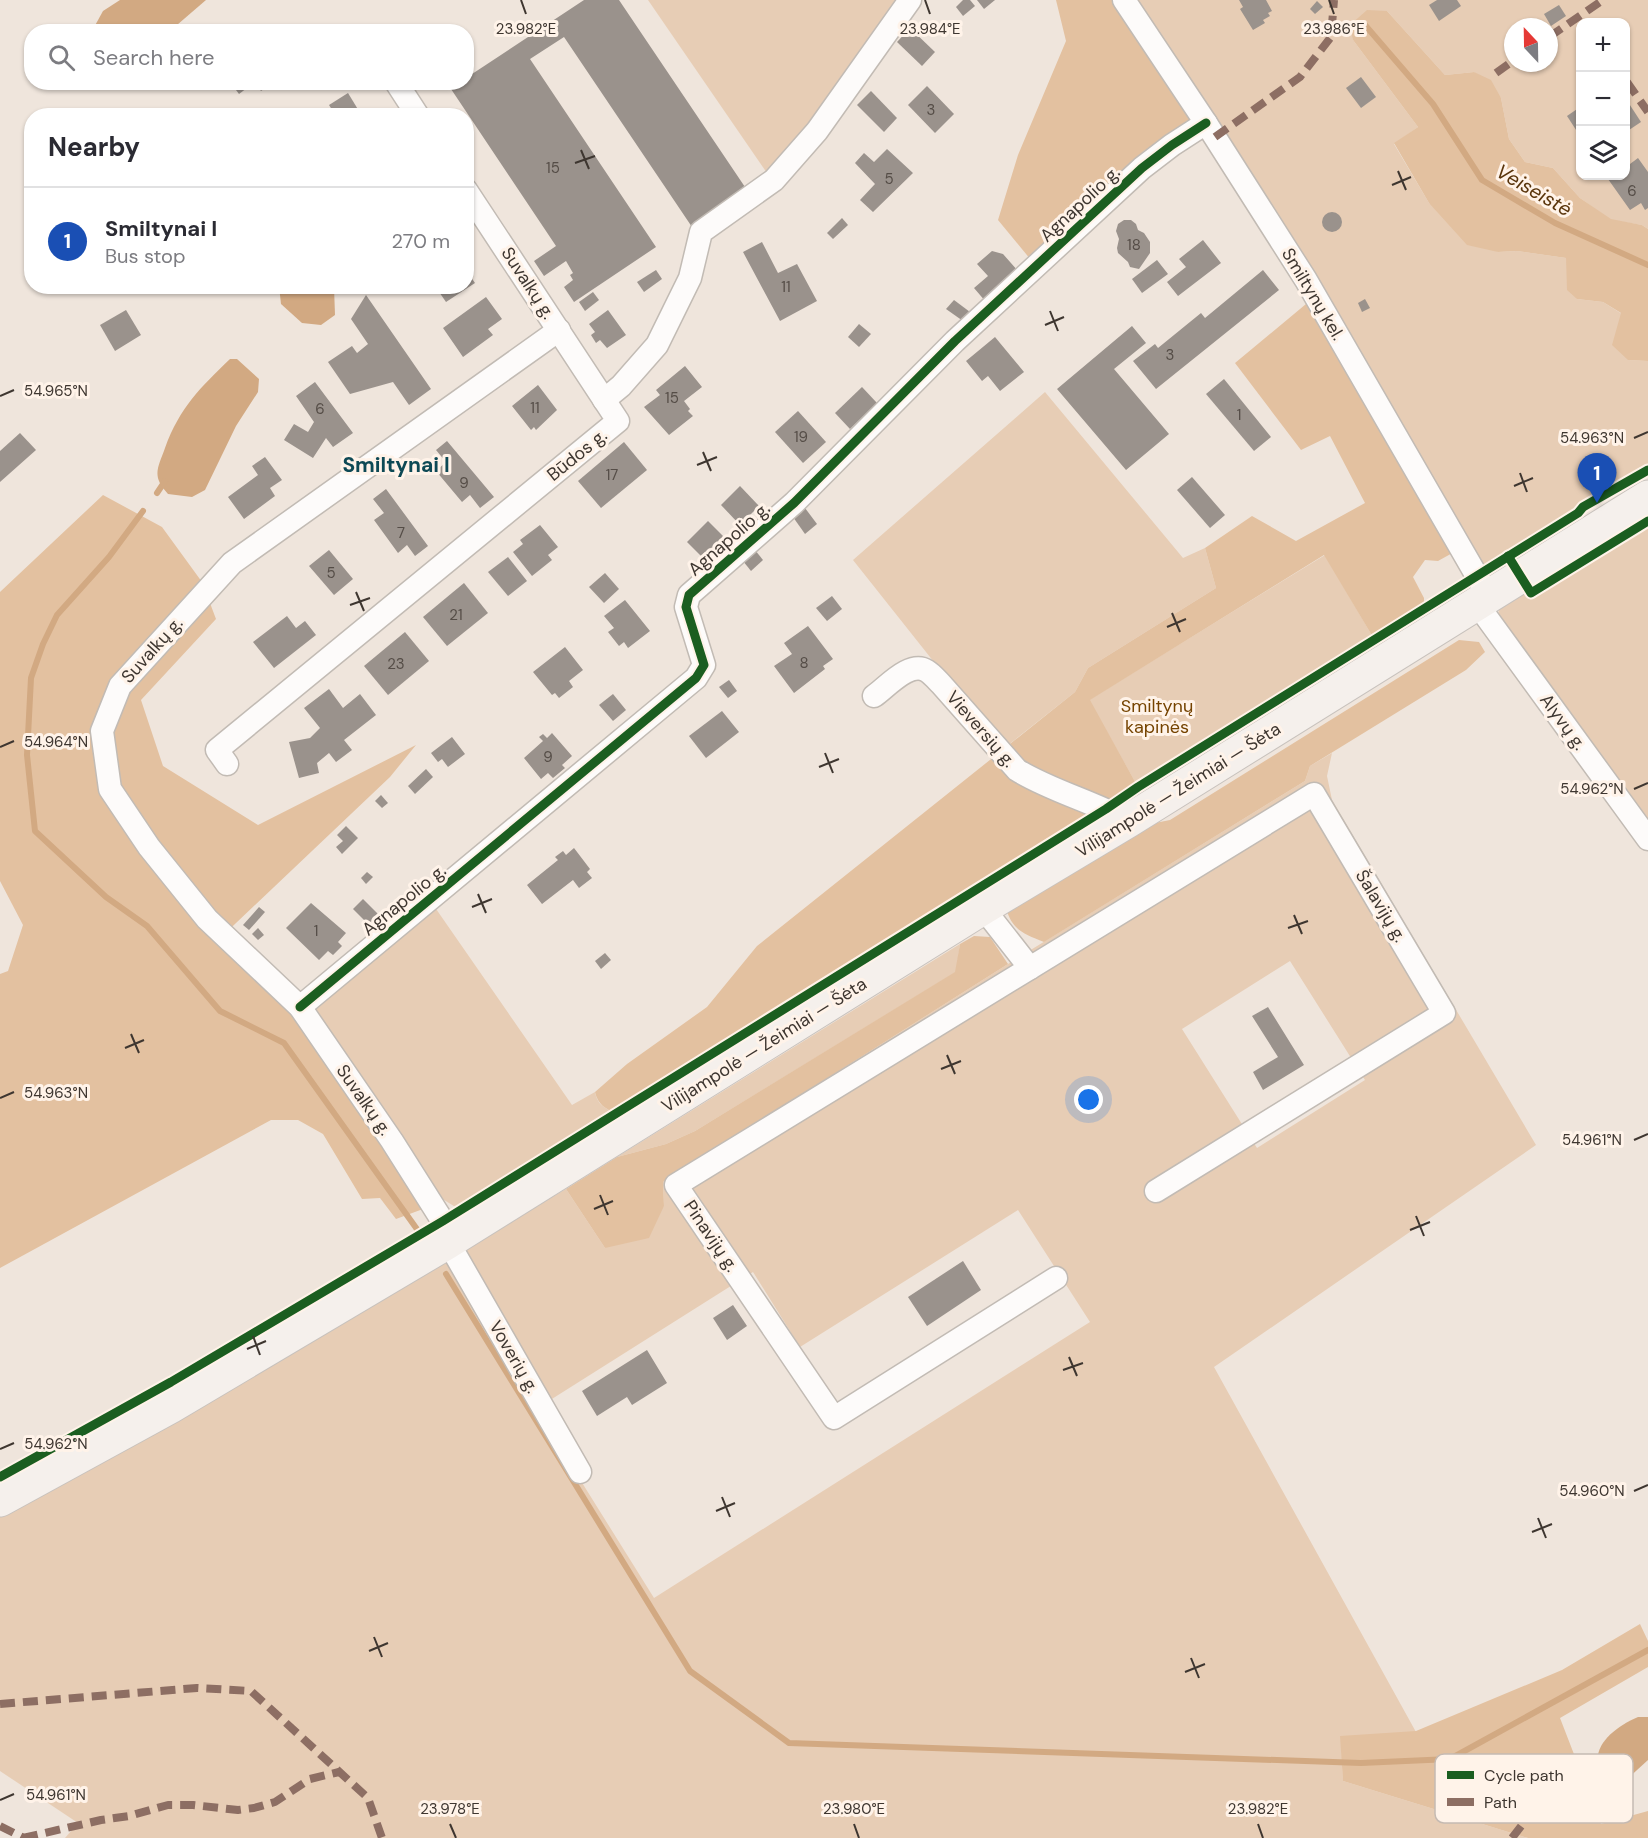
<!DOCTYPE html>
<meta charset="utf-8">
<style>
:root{--surface:#fff;--page:#f2f2f3;--text:#2b2b33;--muted:#7c7c81;--line:#e1e1e2;--accent:#ea580c}
body{margin:0;font-family:"DM Sans",sans-serif;background:var(--page);color:var(--text)}
.controls{position:absolute;right:18px;top:18px;display:grid;overflow:hidden;border-radius:12px;box-shadow:0 2px 4px #0004}
.controls button{width:54px;height:54px;display:grid;place-items:center;padding:0;border:0;border-bottom:2px solid var(--line);background:var(--surface);color:var(--text);font:30px sans-serif}
.compass{position:absolute;left:1504px;top:18px;width:54px;height:54px;border-radius:50%;background:var(--surface);box-shadow:0 2px 4px #0004;rotate:338deg}
.you{position:absolute;left:1089px;top:1100px;width:21px;height:21px;margin:-15px;border:4px solid #fff;border-radius:50%;background:#1a73e8;box-shadow:0 0 0 9px #1a73e833}
.badge{display:grid;place-items:center;width:39px;height:39px;border-radius:50%;background:var(--accent);color:#fff;font-size:20px;font-weight:700}
.pin{position:absolute;translate:-50% -50px;filter:drop-shadow(0 2px 3px #0008)}
.pin::after{content:'';position:absolute;top:32px;width:21px;height:18px;background:inherit;clip-path:polygon(0 0,100% 0,50% 100%)}
.list{margin:0;padding:0;list-style:none}
h2{display:flex;justify-content:space-between;align-items:center;height:78px;margin:0;padding:0 24px;font-size:26px}
h2 small{font-size:20px;font-weight:400;color:var(--muted)}
.list li{display:grid;grid-template-columns:39px 1fr auto;gap:18px;align-items:center;box-sizing:border-box;height:108px;padding:0 24px;border-top:2px solid var(--line)}
.list b{display:block;font-size:22px;white-space:nowrap}
.list p{margin:0;font-size:20px;white-space:nowrap;color:var(--muted)}
.list em{font-size:20px;font-style:normal;color:var(--muted)}
.icon{flex:none;width:33px;height:33px;fill:none;stroke:currentColor;stroke-width:2;stroke-linecap:round;stroke-linejoin:round}
.map{position:relative;flex:none;width:1648px;height:1838px;overflow:hidden}
.search{position:absolute;background:var(--surface);box-shadow:0 2px 4px #0004;left:24px;top:24px;width:450px;height:66px;display:flex;align-items:center;gap:15px;box-sizing:border-box;padding:0 21px;border-radius:24px;color:var(--muted);font-size:22px}
.panel{position:absolute;background:var(--surface);box-shadow:0 2px 4px #0004;left:24px;top:108px;width:450px;height:186px;border-radius:24px}
.map>svg:first-child{display:block}
.green{fill:#e7cdb5;fill-rule:evenodd}
.forest{fill:#e3c1a0}
.water{fill:#d2a982}
.lines{fill:none;stroke-linecap:round;stroke-linejoin:round}
.stream{stroke:#d2a982;stroke-width:6}
.building{fill:#9a928c}
.street-casing{stroke:#c2bbb4;stroke-width:25}
.primary-casing{stroke:#c8c2bd;stroke-width:35}
.street{stroke:#fdfbfa;stroke-width:22}
.primary{stroke:#f5f0ec;stroke-width:33}
.quiet{stroke:#8d6e63;stroke-width:8;stroke-dasharray:15 8;stroke-linecap:butt}
.cycleway-casing{stroke:#fff3e9;stroke-width:13}
.cycleway{stroke:#1b5e20;stroke-width:9}
.ticks{fill:none;stroke:#3e3630;stroke-width:2}
.labels{text-anchor:middle;stroke-width:6;stroke-linejoin:round;paint-order:stroke}
.number-label{font-size:15px;fill:#554d47}
.street-label{font-size:18px;fill:#3e3630;stroke:#fff3e9}
.park-label{font-size:18px;fill:#754300;stroke:#fff3e9}
.water-label{font-size:20px;font-style:italic;fill:#5a350c;stroke:#fff3e9}
.quarter-label{font-size:21px;font-weight:bold;fill:#0e4955;stroke:#fff3e9}
.key{fill:#fff3e9;stroke:#c5bab2;stroke-width:1.5}
.key-label{font-size:16px;fill:#3e3630}
.ticks-label{font-size:15px;text-anchor:middle;fill:#3e3630;stroke:#fff3e9;stroke-width:6;stroke-linejoin:round;paint-order:stroke}
</style>
<div class="map">
<svg width="1648" height="1838" viewBox="0 0 1648 1838">
<rect width="100%" height="100%" fill="#efe5dc"/>
<g class="green">
<polygon points="648,0 900,0 769,176"/>
<path d="M1132,0H1648V229L1642,225L1611,220L1580,198L1553,168L1525,162L1509,139L1501,98L1474,72L1445,75L1387,11L1353,40L1418,127L1394,144L1429,203L1498,252L1517,251L1566,258L1577,299L1603,302L1622,314L1628,360L1648,361V470L1615,490L1612,486L1576,508L1578,513L1485,570ZM1580,22H1626V176H1580ZM1513,27H1549V63H1513Z"/>
<polygon points="1045,392 1183,558 1205,548 1216,588 1088,668 1075,692 1003,749 853,560"/>
<polygon points="1648,511 1648,828 1498,619 1499,608"/>
<polygon points="1325,555 1374,639 1138,787 1089,700"/>
<path d="M1332,753L1327,776L1332,800L1536,1145L1214,1367L1416,1732L1341,1737L1343,1781L1528,1838H65L78,1823L0,1771V1512L316,1335L566,1189L605,1248L664,1206L663,1182L1008,964L1305,781L1310,766ZM1290,961L1365,1080L1257,1148L1182,1029ZM1018,1210L1090,1322L654,1598L536,1409L753,1272L800,1347Z"/>
<path d="M434,906L572,1105L595,1092C597,1102 601,1106 611,1111L457,1208L441,1198L309,1006Z"/>
<polygon points="960,944 956,972 695,1131 666,1144 617,1157"/>
</g>
<g class="forest">
<polygon points="1056,0 1117,0 1196,116 1144,151 1031,260 998,220 1018,155 1066,41"/>
<polygon points="1367,10 1387,11 1445,75 1474,72 1491,80 1501,98 1509,139 1525,162 1553,168 1580,198 1611,219 1642,225 1648,229 1648,361 1628,360 1612,345 1621,313 1603,302 1577,299 1567,290 1566,258 1517,251 1498,252 1467,245 1429,203 1394,143 1418,127 1353,40 1350,25"/>
<path d="M1312,299L1456,551L1438,561L1425,560L1413,577L1424,598V608L1374,639L1324,555L1090,700L1138,787L1106,809L616,1114C605,1108 598,1105 595,1092L627,1064L707,1007L757,946L1075,692L1088,668L1216,588L1205,548L1252,516L1296,541L1365,503L1330,436L1301,450L1235,363Z"/>
<polygon points="103,495 162,527 202,582 216,619 141,700 163,766 258,825 416,745 390,777 215,943 290,1012 387,1146 423,1209 396,1219 380,1198 362,1199 323,1134 298,1120 271,1120 0,1268 0,974 8,971 23,925 0,881 0,592"/>
<path d="M1459,640L1479,642L1485,652L1466,670L1310,766L1305,781L1044,942C1024,934 1012,930 1006,908L1145,825L1170,820Z"/>
<polygon points="974,936 990,937 1008,964 663,1182 664,1206 649,1238 605,1248 566,1189 617,1157 666,1144 695,1131 955,972 960,944"/>
<polygon points="1640,1624 1648,1641 1648,1667 1560,1718 1601,1824 1648,1811 1648,1838 1528,1838 1343,1781 1340,1736 1416,1731 1562,1670"/>
</g>
<g class="water">
<polygon points="120,0 206,0 170,31 92,31 103,11"/>
<polygon points="279,286 334,287 335,315 321,325 302,323 281,304"/>
<path d="M230,359H237L259,379L258,392L236,426L205,490L192,497L168,494C151,476 158,468 165,448C180,407 200,388 230,359Z"/>
<path d="M1638,1717H1648V1760L1625,1781L1613,1785C1579,1757 1608,1730 1638,1717Z"/>
</g>
<g class="lines">
<g class="stream">
<polyline points="1365,25 1433,104 1482,180 1555,223 1648,265"/>
<polyline points="157,493 165,481"/>
<polyline points="143,511 109,557 57,615 43,644 31,678 27,755 35,831 106,897 147,926 220,1011 284,1043 419,1232"/>
<polyline points="446,1274 690,1671 789,1743 1361,1763 1450,1759 1648,1650"/>
</g>
</g>
<g class="building">
<polygon points="584,0 619,0 747,190 692,227 564,37 530,59 656,247 574,302 564,287 573,280 570,275 573,273 566,261 544,276 534,261 556,246 451,89 460,82 466,82 466,78"/>
<polygon points="963,0 970,0 975,6 963,16 956,7"/>
<polygon points="977,0 995,0 984,9"/>
<polygon points="1239,0 1266,0 1272,11 1268,13 1270,16 1263,20 1265,23 1253,30 1240,9 1243,7"/>
<polygon points="1437,0 1457,0 1461,6 1439,21 1429,5"/>
<polygon points="1317,1 1323,7 1315,14 1310,9"/>
<polygon points="1559,5 1566,16 1551,26 1544,14"/>
<polygon points="247,24 252,32 236,32"/>
<polygon points="910,28 935,52 922,66 897,42"/>
<polygon points="1361,77 1376,97 1361,108 1346,88"/>
<polygon points="230,82 255,82 239,94"/>
<polygon points="255,82 274,82 261,91"/>
<polygon points="927,86 954,114 935,133 908,105"/>
<polygon points="871,91 897,118 884,132 857,105"/>
<polygon points="348,93 362,116 336,116 329,105"/>
<polygon points="1626,99 1641,122 1626,132"/>
<polygon points="1580,107 1580,136 1567,116"/>
<polygon points="887,149 913,173 873,212 860,200 875,184 855,163 864,153 874,162"/>
<polygon points="1638,158 1648,172 1648,208 1645,210 1641,203 1630,210 1608,179 1614,176 1626,176 1626,167"/>
<circle cx="1332" cy="222" r="10"/>
<polygon points="842,218 848,225 833,239 827,233"/>
<polygon points="1124,220 1131,220 1136,224 1138,230 1144,233 1150,242 1150,253 1139,269 1130,267 1128,262 1118,253 1117,248 1119,239 1116,231 1118,224"/>
<polygon points="1203,240 1221,263 1178,296 1167,282 1186,267 1179,259"/>
<polygon points="762,242 778,273 797,264 817,301 780,321 743,252"/>
<polygon points="992,251 1003,254 1019,272 986,302 974,288 988,276 977,264"/>
<polygon points="1157,260 1168,274 1142,293 1132,279"/>
<polygon points="466,270 475,283 446,302 435,286 466,286"/>
<polygon points="656,270 662,279 644,292 637,282"/>
<polygon points="1263,270 1279,290 1156,389 1133,361 1155,344 1158,348 1201,313 1205,318"/>
<polygon points="593,292 599,300 585,311 579,302"/>
<polygon points="366,295 431,389 409,405 393,382 350,394 328,362 352,346 357,353 368,344 351,319"/>
<polygon points="486,297 502,319 488,329 493,335 463,357 443,328"/>
<polygon points="1365,299 1370,308 1362,312 1358,303"/>
<polygon points="954,300 970,312 963,321 946,309"/>
<polygon points="126,310 141,335 115,351 100,325"/>
<polygon points="608,310 626,335 607,348 600,340 596,343 591,335 595,332 589,324"/>
<polygon points="859,324 871,334 859,347 848,337"/>
<polygon points="1132,326 1146,343 1114,369 1169,434 1126,470 1057,389"/>
<polygon points="995,337 1024,372 1000,391 988,376 982,381 966,361"/>
<polygon points="685,366 702,387 684,401 690,409 688,411 693,416 669,435 644,407 660,395 656,390"/>
<polygon points="1224,379 1271,437 1254,451 1206,394"/>
<polygon points="315,382 353,433 333,447 326,438 313,458 284,440 294,424 308,432 314,422 296,396"/>
<polygon points="538,385 557,410 536,430 534,427 531,430 512,406"/>
<polygon points="862,387 877,403 850,429 835,413"/>
<polygon points="798,411 826,442 803,463 775,432"/>
<polygon points="20,433 36,450 0,482 0,451"/>
<polygon points="447,441 494,497 480,508 470,495 462,502 436,471 446,462 436,450"/>
<polygon points="624,442 647,470 601,508 578,481"/>
<polygon points="265,457 282,480 270,488 275,496 244,519 228,497 258,475 252,466"/>
<polygon points="1192,477 1225,515 1210,528 1177,490"/>
<polygon points="740,486 759,506 740,525 721,505"/>
<polygon points="386,489 428,546 415,556 407,545 398,553 374,520 384,513 373,499"/>
<polygon points="805,508 817,524 805,534 793,517"/>
<polygon points="708,521 729,542 708,563 687,542"/>
<polygon points="540,525 558,547 548,555 552,560 532,576 513,552 523,544 520,540"/>
<polygon points="329,550 353,579 334,595 309,566"/>
<polygon points="755,550 763,560 751,571 743,561"/>
<polygon points="508,557 527,581 508,596 488,572"/>
<polygon points="605,573 619,589 604,603 589,587"/>
<polygon points="464,583 488,613 447,646 423,617"/>
<polygon points="832,596 842,609 827,621 816,608"/>
<polygon points="625,600 650,631 628,648 624,642 619,646 608,632 614,628 604,616"/>
<polygon points="287,616 296,628 305,621 316,635 274,668 253,642"/>
<polygon points="808,626 833,659 823,666 825,669 794,693 774,666 792,654 784,643"/>
<polygon points="405,632 429,661 388,695 364,666"/>
<polygon points="565,647 583,670 569,681 573,687 559,698 555,693 552,695 533,672"/>
<polygon points="729,680 737,691 728,698 719,687"/>
<polygon points="329,689 343,708 360,694 376,715 344,740 352,750 336,762 329,753 317,763 319,773 299,778 289,742 310,738 320,728 304,708"/>
<polygon points="613,694 626,710 613,721 599,705"/>
<polygon points="722,711 739,732 706,758 689,736"/>
<polygon points="552,733 572,756 562,765 565,768 553,778 548,773 541,779 524,758 543,741 539,737 543,734 547,738"/>
<polygon points="452,737 465,754 448,767 442,759 438,762 431,753"/>
<polygon points="426,769 433,777 415,794 408,786"/>
<polygon points="381,795 388,803 382,808 375,801"/>
<polygon points="346,826 358,838 342,854 336,847 343,841 337,835"/>
<polygon points="574,848 590,869 587,872 592,878 579,888 573,880 542,904 527,885 558,860 555,857 563,851 566,855"/>
<polygon points="367,872 373,877 366,884 361,878"/>
<polygon points="363,899 381,917 371,927 353,909"/>
<polygon points="311,903 346,933 338,942 342,946 333,955 328,951 319,960 286,928"/>
<polygon points="259,907 265,912 249,930 243,925"/>
<polygon points="258,928 264,935 258,940 252,934"/>
<polygon points="605,953 611,960 601,969 595,961"/>
<polygon points="1268,1007 1304,1065 1263,1090 1253,1072 1278,1057 1252,1016"/>
<polygon points="963,1261 981,1290 927,1326 908,1297"/>
<polygon points="733,1305 747,1326 727,1340 713,1318"/>
<polygon points="647,1350 667,1383 632,1405 627,1397 597,1416 582,1391"/>
</g>
<g class="lines">
<g class="street-casing">
<g id="street">
<polyline points="1124,0 1206,123 1306,280 1489,597"/>
<polyline points="396,82 418,116"/>
<polyline points="604,400 621,386 657,345 690,278 701,232 774,180 817,131 910,0"/>
<polyline points="1477,604 1648,839"/>
<path d="M874,696C887,687 910,660 927,671C932,674 937,680 941,684L1017,770C1051,791 1092,801 1128,821"/>
<polyline points="227,764 217,750 618,421 466,190"/>
<polyline points="983,908 1030,968 676,1185 834,1418 1056,1278"/>
<polyline points="1030,968 1314,794 1444,1013 1156,1191"/>
<polyline points="300,1007 696,678 704,665 686,607 689,595 794,503 955,341 1142,168 1172,145 1206,123"/>
<polyline points="454,1239 392,1141 300,1007 207,919 149,847 110,789 102,731 120,686 232,563 559,330"/>
<polyline points="448,1242 580,1472"/>
</g>
</g>
<g class="primary-casing">
<polyline id="primary" points="0,1500 170,1407 448,1242 983,908 1128,821 1648,497"/>
</g>
<use href="#street" class="street"/>
<use href="#primary" class="primary"/>
<g class="quiet">
<polyline points="1549,37 1603,0"/>
<polyline points="1496,73 1513,61"/>
<polyline points="1627,82 1648,112"/>
<polyline points="1215,137 1300,77 1331,37 1334,0"/>
<polyline points="0,1704 197,1688 251,1691 368,1798 382,1838"/>
<polyline points="0,1826 24,1838"/>
<polyline points="23,1838 101,1820 129,1816 168,1805 193,1805 238,1810 254,1808 275,1802 310,1779 339,1772"/>
<polyline points="1512,1838 1535,1808"/>
</g>
<g class="cycleway-casing">
<g id="cycleway">
<polyline points="1508,556 1531,593 1648,521"/>
<polyline points="300,1007 696,678 704,665 686,607 689,595 794,503 955,341 1142,168 1172,145 1206,123"/>
<polyline points="0,1477 171,1382 443,1221 1106,809 1138,787 1578,513 1583,507 1648,470"/>
</g>
</g>
<use href="#cycleway" class="cycleway"/>
</g>
<path class="ticks" d="M521,0L526,14M925,0L930,14M1329,0L1334,14M581,150L589,169M575,163L595,156M1398,171L1406,190M1392,185L1411,177M1050,311L1058,331M1045,325L1064,317M0,396L14,390M1634,438L1648,432M703,452L711,471M697,465L717,457M1520,473L1527,492M1514,486L1533,478M356,592L364,611M350,605L370,598M1172,613L1180,632M1167,627L1186,619M0,747L14,741M825,753L833,773M819,767L839,759M1634,789L1648,783M478,894L486,913M472,907L492,899M1294,915L1302,934M1288,928L1308,921M131,1034L139,1053M125,1048L144,1040M947,1055L955,1074M941,1069L961,1061M0,1098L14,1092M1634,1140L1648,1134M600,1195L608,1215M594,1209L613,1201M1416,1216L1424,1236M1410,1230L1430,1222M253,1336L260,1355M247,1349L266,1341M1069,1357L1077,1376M1063,1370L1083,1363M0,1449L14,1443M1634,1491L1648,1485M722,1497L730,1517M716,1511L735,1503M1538,1518L1546,1538M1532,1532L1552,1524M374,1637L382,1657M369,1651L388,1643M1191,1658L1199,1678M1185,1672L1205,1664M0,1800L14,1794M450,1824L456,1838M854,1824L859,1838M1258,1824L1263,1838"/>
<g class="labels">
<g class="number-label">
<text x="931" y="115">3</text>
<text x="553" y="173">15</text>
<text x="889" y="184">5</text>
<text x="1632" y="196">6</text>
<text x="1134" y="250">18</text>
<text x="786" y="292">11</text>
<text x="1170" y="360">3</text>
<text x="672" y="403">15</text>
<text x="535" y="413">11</text>
<text x="320" y="414">6</text>
<text x="1239" y="420">1</text>
<text x="801" y="442">19</text>
<text x="612" y="480">17</text>
<text x="464" y="488">9</text>
<text x="401" y="538">7</text>
<text x="331" y="578">5</text>
<text x="456" y="620">21</text>
<text x="804" y="668">8</text>
<text x="396" y="669">23</text>
<text x="548" y="762">9</text>
<text x="316" y="936">1</text>
</g>
<g class="street-label">
<text transform="translate(1080 204) rotate(-43)" y="6">Agnapolio g.</text>
<text transform="translate(528 283) rotate(57)" y="6">Suvalkų g.</text>
<text transform="translate(1313 294) rotate(59)" y="6">Smiltynų kel.</text>
<text transform="translate(577 455) rotate(-39)" y="6">Būdos g.</text>
<text transform="translate(729 539) rotate(-41)" y="6">Agnapolio g.</text>
<text transform="translate(152 650) rotate(-48)" y="6">Suvalkų g.</text>
<text transform="translate(1563 722) rotate(54)" y="6">Alyvų g.</text>
<text transform="translate(981 729) rotate(49)" y="6">Vieversių g.</text>
<text transform="translate(1178 790) rotate(-32)" y="6">Vilijampolė — Žeimiai — Šėta</text>
<text transform="translate(404 900) rotate(-39)" y="6">Agnapolio g.</text>
<text transform="translate(1381 906) rotate(59)" y="6">Šalavijų g.</text>
<text transform="translate(764 1045) rotate(-32)" y="6">Vilijampolė — Žeimiai — Šėta</text>
<text transform="translate(364 1100) rotate(55)" y="6">Suvalkų g.</text>
<text transform="translate(711 1236) rotate(56)" y="6">Pinavijų g.</text>
<text transform="translate(514 1357) rotate(60)" y="6">Voverių g.</text>
</g>
<g class="park-label">
<text x="1157" y="712">Smiltynų<tspan x="1157" dy="21">kapinės</tspan></text>
</g>
<g class="water-label">
<text transform="translate(1534 190) rotate(30)" y="7">Veiseistė</text>
</g>
<g class="quarter-label">
<text x="396" y="472">Smiltynai I</text>
</g>
</g>
<rect x="1435" y="1754" width="198" height="69" rx="9" class="key"/>
<rect x="1447" y="1771" width="27" height="8" fill="#1b5e20"/>
<rect x="1447" y="1798" width="27" height="8" fill="#8d6e63"/>
<g class="key-label">
<text x="1484" y="1781">Cycle path</text>
<text x="1484" y="1808">Path</text>
</g>
<g class="ticks-label">
<text x="930" y="34">23.984°E</text>
<text x="1334" y="34">23.986°E</text>
<text x="526" y="34">23.982°E</text>
<text x="56" y="396">54.965°N</text>
<text x="1592" y="443">54.963°N</text>
<text x="56" y="747">54.964°N</text>
<text x="1592" y="794">54.962°N</text>
<text x="56" y="1098">54.963°N</text>
<text x="1592" y="1145">54.961°N</text>
<text x="56" y="1449">54.962°N</text>
<text x="1592" y="1496">54.960°N</text>
<text x="56" y="1800">54.961°N</text>
<text x="450" y="1814">23.978°E</text>
<text x="854" y="1814">23.980°E</text>
<text x="1258" y="1814">23.982°E</text>
</g>
</svg>
<div class="controls">
<button>+</button>
<button>−</button>
<button><svg class="icon" aria-label="layers" viewBox="0 0 24 24"><path d="M12 4l9 5-9 5-9-5zM3 14l9 5 9-5"/></svg></button>
</div>
<svg class="compass" viewBox="-18 -18 36 36"><path d="M0-13l5 13h-10z" fill="#e53935"/><path d="M0 13l5-13h-10z" fill="#7c7c81"/></svg>
<div class="you"></div>
<div class="pin badge" style="left:1597px;top:503px;background:#1a4fb4">1</div>
<div class="search"><svg class="icon" aria-label="search" viewBox="0 0 24 24"><circle cx="10" cy="10" r="6"/><path d="M15 15l6 6"/></svg>Search here</div>
<section class="panel">
<h2>Nearby<small></small></h2>
<ul class="list">
<li><span class="badge" style="background:#1a4fb4">1</span><div><b>Smiltynai I</b><p>Bus stop</p></div><em>270 m</em></li>
</ul>
</section>
</div>
